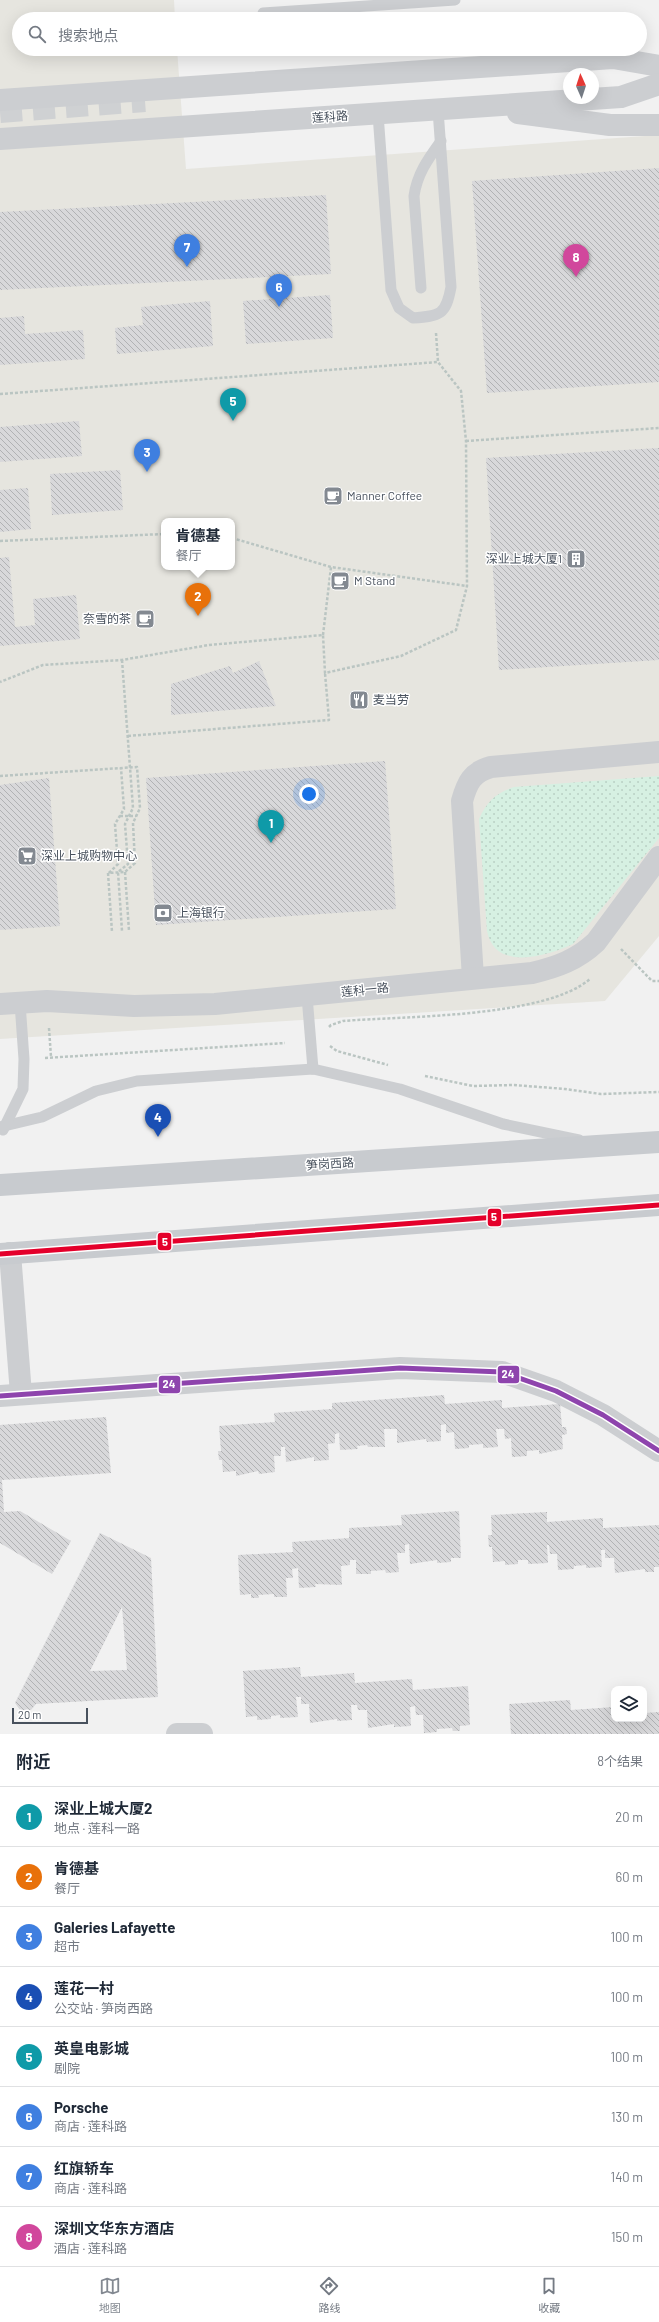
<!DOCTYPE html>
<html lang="zh">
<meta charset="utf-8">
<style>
:root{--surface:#fff;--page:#f6f6f7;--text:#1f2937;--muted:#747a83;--line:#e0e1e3;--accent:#838991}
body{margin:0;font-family:Barlow,"Noto Sans SC",sans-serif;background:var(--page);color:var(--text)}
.controls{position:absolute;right:12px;bottom:12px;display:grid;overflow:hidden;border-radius:8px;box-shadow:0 4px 16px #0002}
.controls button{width:36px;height:36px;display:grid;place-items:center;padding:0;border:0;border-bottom:1px solid var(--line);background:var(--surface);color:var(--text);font:20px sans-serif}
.compass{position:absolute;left:563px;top:68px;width:36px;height:36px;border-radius:50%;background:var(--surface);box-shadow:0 4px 16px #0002;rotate:357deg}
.scale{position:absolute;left:12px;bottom:10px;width:76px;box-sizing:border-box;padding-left:4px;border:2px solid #48515d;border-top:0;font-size:11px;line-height:14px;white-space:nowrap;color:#48515d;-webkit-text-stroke:3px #fff;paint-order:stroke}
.you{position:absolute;left:309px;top:794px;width:14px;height:14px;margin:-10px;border:3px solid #fff;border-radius:50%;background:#1a73e8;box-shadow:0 0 0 6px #1a73e833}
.badge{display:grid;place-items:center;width:26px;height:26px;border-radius:50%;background:var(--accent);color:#fff;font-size:13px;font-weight:700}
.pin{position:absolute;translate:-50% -33px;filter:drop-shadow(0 1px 2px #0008)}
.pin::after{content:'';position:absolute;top:21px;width:14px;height:12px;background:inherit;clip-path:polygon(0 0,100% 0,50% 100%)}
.popup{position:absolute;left:161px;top:518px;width:74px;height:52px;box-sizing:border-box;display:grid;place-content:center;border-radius:8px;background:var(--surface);filter:drop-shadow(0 1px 3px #0005);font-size:13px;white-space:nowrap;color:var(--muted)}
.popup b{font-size:15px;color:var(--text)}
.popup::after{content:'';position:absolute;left:50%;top:100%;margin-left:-8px;border:8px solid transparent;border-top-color:var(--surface)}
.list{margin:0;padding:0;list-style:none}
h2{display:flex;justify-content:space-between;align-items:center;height:52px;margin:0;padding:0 16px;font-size:17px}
h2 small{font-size:13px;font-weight:400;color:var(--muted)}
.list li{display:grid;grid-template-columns:26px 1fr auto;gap:12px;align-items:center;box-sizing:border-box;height:60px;padding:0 16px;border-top:1px solid var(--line)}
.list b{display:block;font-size:15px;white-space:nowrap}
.list p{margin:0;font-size:13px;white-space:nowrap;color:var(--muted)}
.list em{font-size:13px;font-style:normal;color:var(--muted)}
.icon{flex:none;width:22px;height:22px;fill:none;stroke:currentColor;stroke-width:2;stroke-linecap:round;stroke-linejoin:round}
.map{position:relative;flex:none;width:659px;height:1734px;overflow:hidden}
.search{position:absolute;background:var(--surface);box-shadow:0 4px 16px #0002;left:12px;right:12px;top:12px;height:44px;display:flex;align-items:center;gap:10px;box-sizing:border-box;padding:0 14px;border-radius:22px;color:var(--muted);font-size:15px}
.sheet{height:532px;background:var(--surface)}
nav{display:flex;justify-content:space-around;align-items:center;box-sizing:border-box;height:56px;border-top:1px solid var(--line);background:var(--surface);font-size:11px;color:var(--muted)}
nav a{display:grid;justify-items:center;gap:2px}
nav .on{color:var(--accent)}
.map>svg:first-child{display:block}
.commercial{fill:#e6e5df;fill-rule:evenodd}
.grass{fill:url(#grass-dots)}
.building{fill:url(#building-back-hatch);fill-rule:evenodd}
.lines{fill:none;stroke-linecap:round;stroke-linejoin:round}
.minor-tunnel{stroke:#cfd1d3;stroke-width:22;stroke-dasharray:22 11;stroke-linecap:butt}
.path{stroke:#bac5c2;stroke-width:2.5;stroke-dasharray:3 2;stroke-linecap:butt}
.service{stroke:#ccced1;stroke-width:11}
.minor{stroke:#ccced1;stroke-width:22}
.primary{stroke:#c8cbcf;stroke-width:22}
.bus-1-casing{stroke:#fff;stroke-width:8}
.bus-2-casing{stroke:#fff;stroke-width:8}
.bus-1{stroke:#e4002b;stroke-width:5}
.bus-2{stroke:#8e44ad;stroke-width:5}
.labels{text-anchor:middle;stroke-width:3;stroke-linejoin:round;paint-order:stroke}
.street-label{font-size:12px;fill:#48515d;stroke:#fff}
.poi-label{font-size:12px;fill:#48515d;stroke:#fff;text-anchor:start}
.line-badge{stroke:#fff;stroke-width:1.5}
.badge-label{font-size:11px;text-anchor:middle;font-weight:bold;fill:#fff}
</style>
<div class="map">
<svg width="659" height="1734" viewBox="0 0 659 1734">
<defs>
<pattern id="grass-dots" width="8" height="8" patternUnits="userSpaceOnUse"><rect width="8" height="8" fill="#d6f0e2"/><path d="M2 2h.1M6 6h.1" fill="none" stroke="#b9d0c4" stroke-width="1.8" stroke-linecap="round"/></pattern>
<pattern id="building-back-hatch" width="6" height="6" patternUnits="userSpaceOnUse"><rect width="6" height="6" fill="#d8d8da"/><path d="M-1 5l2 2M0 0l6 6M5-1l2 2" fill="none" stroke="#b1b2b4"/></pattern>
</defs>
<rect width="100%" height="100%" fill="#f1f1f1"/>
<path class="commercial" d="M0,0H174L175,19H19V49H177L186,169L659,135V936L605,1001L0,1039ZM164,521H232V567H164Z"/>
<path class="grass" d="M659,776V838L573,944C547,956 495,972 487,931L479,819C487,801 496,793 514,787Z"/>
<g class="building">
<polygon points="659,168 659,382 487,393 472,181"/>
<polygon points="326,195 331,274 0,290 0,212"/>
<polygon points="330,295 333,338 246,344 243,301"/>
<polygon points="210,301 213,346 117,354 115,328 143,325 141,307"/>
<polygon points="24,316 25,334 83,330 85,359 0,365 0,318"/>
<polygon points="79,421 82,456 0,462 0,427"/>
<polygon points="659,448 659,660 499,670 486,458"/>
<polygon points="120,470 123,510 52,515 50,474"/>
<polygon points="28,488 31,529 0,532 0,490"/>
<polygon points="9,557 15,627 35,625 33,599 76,595 80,639 0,646 0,558"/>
<polygon points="259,661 276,706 171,715 171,684 230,666 233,673"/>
<polygon points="385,761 396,909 156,925 146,778"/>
<polygon points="49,778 60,926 0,930 0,785"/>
<polygon points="444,1395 445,1404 502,1400 502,1408 560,1404 562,1427 566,1427 567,1434 562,1435 563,1449 539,1454 539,1450 527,1451 527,1456 512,1457 511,1438 505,1439 504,1429 496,1429 498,1447 483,1448 483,1444 469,1445 469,1448 455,1449 454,1432 446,1433 446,1424 441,1425 441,1441 427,1442 426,1439 397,1443 397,1429 384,1429 385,1447 368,1447 367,1445 357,1446 358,1449 340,1450 339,1433 335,1434 335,1443 328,1444 329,1460 314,1461 314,1457 286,1462 285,1447 281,1447 281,1456 274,1456 275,1472 259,1474 258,1471 236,1476 236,1471 223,1472 222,1460 219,1460 218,1451 221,1451 219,1426 275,1422 274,1413 332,1409 332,1403"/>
<polygon points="106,1417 111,1473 2,1480 4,1512 20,1511 71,1541 52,1574 0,1543 0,1425"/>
<polygon points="459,1511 461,1558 451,1558 451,1562 437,1563 437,1560 410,1564 409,1544 405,1545 405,1553 397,1553 399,1572 386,1573 385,1570 371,1571 371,1574 356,1574 356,1560 350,1560 350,1565 341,1566 342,1585 315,1584 316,1587 299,1588 298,1568 292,1569 293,1578 286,1578 287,1597 274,1597 274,1594 258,1595 259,1598 251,1598 251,1594 240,1595 238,1555 293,1552 292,1542 349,1538 349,1528 402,1525 401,1515"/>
<polygon points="547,1512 547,1522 603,1518 603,1528 659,1525 659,1567 654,1567 654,1572 645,1572 645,1569 615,1573 614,1558 605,1558 605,1550 601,1550 602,1567 586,1568 586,1565 574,1566 574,1569 558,1570 557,1554 550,1554 549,1545 547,1545 548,1563 528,1564 528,1560 518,1560 518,1564 505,1565 505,1561 493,1562 492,1547 489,1547 488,1535 492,1535 491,1515"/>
<path d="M100,1533L151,1558L158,1697L36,1704L31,1710H20L15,1703ZM122,1607L127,1670L90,1671Z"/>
<polygon points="300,1667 301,1677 354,1673 355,1683 412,1679 413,1690 468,1686 470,1725 460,1726 460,1731 453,1731 452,1728 437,1729 437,1732 424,1733 423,1715 416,1715 415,1706 410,1707 411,1726 394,1727 394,1724 368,1728 367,1710 358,1710 357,1705 351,1705 352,1720 337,1721 337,1719 310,1723 309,1704 301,1704 301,1697 296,1697 298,1717 280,1718 280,1715 271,1716 271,1719 257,1720 257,1716 246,1717 243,1671"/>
<polygon points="570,1700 571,1710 614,1707 614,1719 644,1719 644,1713 659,1712 659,1734 511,1734 509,1704"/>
</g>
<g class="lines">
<polyline class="minor-tunnel" points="0,112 145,101"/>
<g class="path">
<polyline points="436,333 438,362"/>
<polyline points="0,394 438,362 461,391 466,441 467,586 456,630 401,656 325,673 323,635 209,645 122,660 43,665 0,682"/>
<polyline points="466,441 659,428"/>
<polyline points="232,538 331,567 467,586"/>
<polyline points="0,541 164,534"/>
<polyline points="323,635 331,567"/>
<polyline points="122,660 133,808 125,824 128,864 118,872 122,931"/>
<polyline points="128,736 329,720 325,673"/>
<polyline points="0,776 137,767 140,808 133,823 135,863 125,872 108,873"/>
<polyline points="120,816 136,816"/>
<polyline points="125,872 129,931"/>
<polyline points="108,873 112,932"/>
<polyline points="109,873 118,864 115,824 124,809 121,768"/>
<polyline points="621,949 652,981 659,981"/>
<path d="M329,1027L331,1025L343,1021C404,1016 544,1018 590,979"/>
<polyline points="49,1028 51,1057"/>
<polyline points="330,1046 337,1051 388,1065"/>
<polyline points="45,1058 285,1043"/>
<polyline points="425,1076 473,1086 514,1085 565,1089 601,1094 659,1092"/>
</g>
<g class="service">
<polyline points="263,13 455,0"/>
<path d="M378,114L391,290L399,308L413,318C440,316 446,315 451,287L438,110"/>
<path d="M421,288L414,196C417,174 428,159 441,141"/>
<polyline points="307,996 313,1069"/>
<polyline points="0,1127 42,1117 96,1091 137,1081 313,1069 400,1089 503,1124 579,1140"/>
<polyline points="3,1130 23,1089 24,1059 20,1003"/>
</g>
<g class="minor">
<polyline points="0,100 613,58 659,66"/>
<polyline points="518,113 610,125 659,125"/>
<polyline points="0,139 621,97 659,84"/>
<path d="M473,978L462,801C467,783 472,772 491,767L659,752"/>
<path d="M0,1004L47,1001L134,1006L215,1004L532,973C557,967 577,960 596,942L659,857"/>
<polyline points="10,1253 21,1394"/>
<polyline points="0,1396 400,1368 502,1372 556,1391 603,1415 659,1451"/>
<polyline points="177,1734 202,1734"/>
</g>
<g class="primary">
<polyline points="0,1185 659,1142"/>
<polyline points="0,1254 659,1205"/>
</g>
<g class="bus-1-casing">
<polyline id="bus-1" points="0,1254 659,1205"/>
</g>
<g class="bus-2-casing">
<polyline id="bus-2" points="0,1396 400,1368 502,1372 556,1391 603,1415 659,1451"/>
</g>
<use href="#bus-1" class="bus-1"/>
<use href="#bus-2" class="bus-2"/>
</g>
<defs>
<g id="cafe-square" transform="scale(1)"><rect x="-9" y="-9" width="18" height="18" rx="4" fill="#838991" stroke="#fff"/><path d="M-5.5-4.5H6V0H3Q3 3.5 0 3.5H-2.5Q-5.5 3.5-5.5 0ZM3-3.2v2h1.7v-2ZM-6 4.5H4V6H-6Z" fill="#fff"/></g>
<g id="building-square" transform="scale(1)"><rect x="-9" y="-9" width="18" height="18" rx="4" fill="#838991" stroke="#fff"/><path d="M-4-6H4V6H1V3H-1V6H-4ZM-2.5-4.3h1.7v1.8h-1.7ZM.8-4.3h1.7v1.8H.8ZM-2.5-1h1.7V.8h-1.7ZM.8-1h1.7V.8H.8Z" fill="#fff"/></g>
<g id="restaurant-square" transform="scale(1)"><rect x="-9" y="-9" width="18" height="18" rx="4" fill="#838991" stroke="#fff"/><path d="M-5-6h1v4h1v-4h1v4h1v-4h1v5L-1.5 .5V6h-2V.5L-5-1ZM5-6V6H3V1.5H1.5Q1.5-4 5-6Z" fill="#fff"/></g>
<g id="supermarket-square" transform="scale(1)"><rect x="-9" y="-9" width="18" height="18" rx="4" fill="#838991" stroke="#fff"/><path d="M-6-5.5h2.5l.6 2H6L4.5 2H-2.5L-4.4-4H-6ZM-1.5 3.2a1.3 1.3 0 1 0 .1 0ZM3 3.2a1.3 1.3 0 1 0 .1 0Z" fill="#fff"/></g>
<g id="bank-square" transform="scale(1)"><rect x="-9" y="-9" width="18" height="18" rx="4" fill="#838991" stroke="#fff"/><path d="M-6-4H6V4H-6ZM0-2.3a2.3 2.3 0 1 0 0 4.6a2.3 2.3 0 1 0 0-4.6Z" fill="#fff"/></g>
</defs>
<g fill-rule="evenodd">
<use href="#cafe-square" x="333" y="496"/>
<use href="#building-square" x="576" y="559"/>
<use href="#cafe-square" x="340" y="581"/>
<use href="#cafe-square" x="145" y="619"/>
<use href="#restaurant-square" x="359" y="700"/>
<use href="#supermarket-square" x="27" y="856"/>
<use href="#bank-square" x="163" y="913"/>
</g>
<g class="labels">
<g class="street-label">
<text transform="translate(330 117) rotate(-4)" y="4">莲科路</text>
<text transform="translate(365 990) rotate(-6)" y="4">莲科一路</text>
<text transform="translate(330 1164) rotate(-4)" y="4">笋岗西路</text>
</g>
<g class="poi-label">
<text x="347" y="500">Manner Coffee</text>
<text x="562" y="563" text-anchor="end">深业上城大厦1</text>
<text x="354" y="585">M Stand</text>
<text x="131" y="623" text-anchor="end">奈雪的茶</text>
<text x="373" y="704">麦当劳</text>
<text x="41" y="860">深业上城购物中心</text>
<text x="177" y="917">上海银行</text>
</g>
</g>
<g class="line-badge">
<rect x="487" y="1208" width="15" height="19" rx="4" fill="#e4002b"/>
<rect x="157" y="1232" width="15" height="19" rx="4" fill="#e4002b"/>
<rect x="497" y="1365" width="23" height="19" rx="4" fill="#8e44ad"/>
<rect x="158" y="1375" width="23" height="19" rx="4" fill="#8e44ad"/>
</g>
<g class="badge-label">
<text x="494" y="1221">5</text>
<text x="165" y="1246">5</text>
<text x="508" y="1378">24</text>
<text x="169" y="1388">24</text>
</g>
</svg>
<div class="controls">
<button><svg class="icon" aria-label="layers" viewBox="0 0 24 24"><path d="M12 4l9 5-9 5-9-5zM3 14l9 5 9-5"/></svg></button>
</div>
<svg class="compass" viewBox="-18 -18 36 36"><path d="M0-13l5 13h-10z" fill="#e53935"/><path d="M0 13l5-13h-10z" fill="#747a83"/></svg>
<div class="scale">20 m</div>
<div class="you"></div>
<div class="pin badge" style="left:271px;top:843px;background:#0f9aa8">1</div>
<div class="pin badge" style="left:198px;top:616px;background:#e8710a">2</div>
<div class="popup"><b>肯德基</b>餐厅</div>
<div class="pin badge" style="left:147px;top:472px;background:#3f7fe0">3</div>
<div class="pin badge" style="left:158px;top:1137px;background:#1a4fb4">4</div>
<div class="pin badge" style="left:233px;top:421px;background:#0f9aa8">5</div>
<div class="pin badge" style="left:279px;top:307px;background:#3f7fe0">6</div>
<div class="pin badge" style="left:187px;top:267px;background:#3f7fe0">7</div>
<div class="pin badge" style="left:576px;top:277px;background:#d1479c">8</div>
<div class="search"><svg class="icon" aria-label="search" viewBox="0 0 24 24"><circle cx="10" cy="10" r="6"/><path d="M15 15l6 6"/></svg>搜索地点</div>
</div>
<section class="sheet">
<h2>附近<small>8个结果</small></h2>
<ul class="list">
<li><span class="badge" style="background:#0f9aa8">1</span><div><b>深业上城大厦2</b><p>地点 · 莲科一路</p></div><em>20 m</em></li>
<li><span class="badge" style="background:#e8710a">2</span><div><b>肯德基</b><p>餐厅</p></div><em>60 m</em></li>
<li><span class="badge" style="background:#3f7fe0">3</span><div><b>Galeries Lafayette</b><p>超市</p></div><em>100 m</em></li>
<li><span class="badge" style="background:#1a4fb4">4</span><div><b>莲花一村</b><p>公交站 · 笋岗西路</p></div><em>100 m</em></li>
<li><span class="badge" style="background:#0f9aa8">5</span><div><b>英皇电影城</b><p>剧院</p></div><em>100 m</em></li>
<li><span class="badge" style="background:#3f7fe0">6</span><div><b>Porsche</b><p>商店 · 莲科路</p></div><em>130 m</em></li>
<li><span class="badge" style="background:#3f7fe0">7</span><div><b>红旗轿车</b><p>商店 · 莲科路</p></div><em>140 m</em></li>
<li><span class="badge" style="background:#d1479c">8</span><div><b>深圳文华东方酒店</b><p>酒店 · 莲科路</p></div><em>150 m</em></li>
</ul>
</section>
<nav>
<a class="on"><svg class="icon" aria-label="map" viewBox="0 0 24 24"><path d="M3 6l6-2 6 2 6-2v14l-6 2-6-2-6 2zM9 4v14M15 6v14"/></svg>地图</a>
<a><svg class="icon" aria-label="directions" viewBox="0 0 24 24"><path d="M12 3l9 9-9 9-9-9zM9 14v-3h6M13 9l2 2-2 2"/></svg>路线</a>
<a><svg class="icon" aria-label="saved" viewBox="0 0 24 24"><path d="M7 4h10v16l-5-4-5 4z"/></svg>收藏</a>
</nav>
